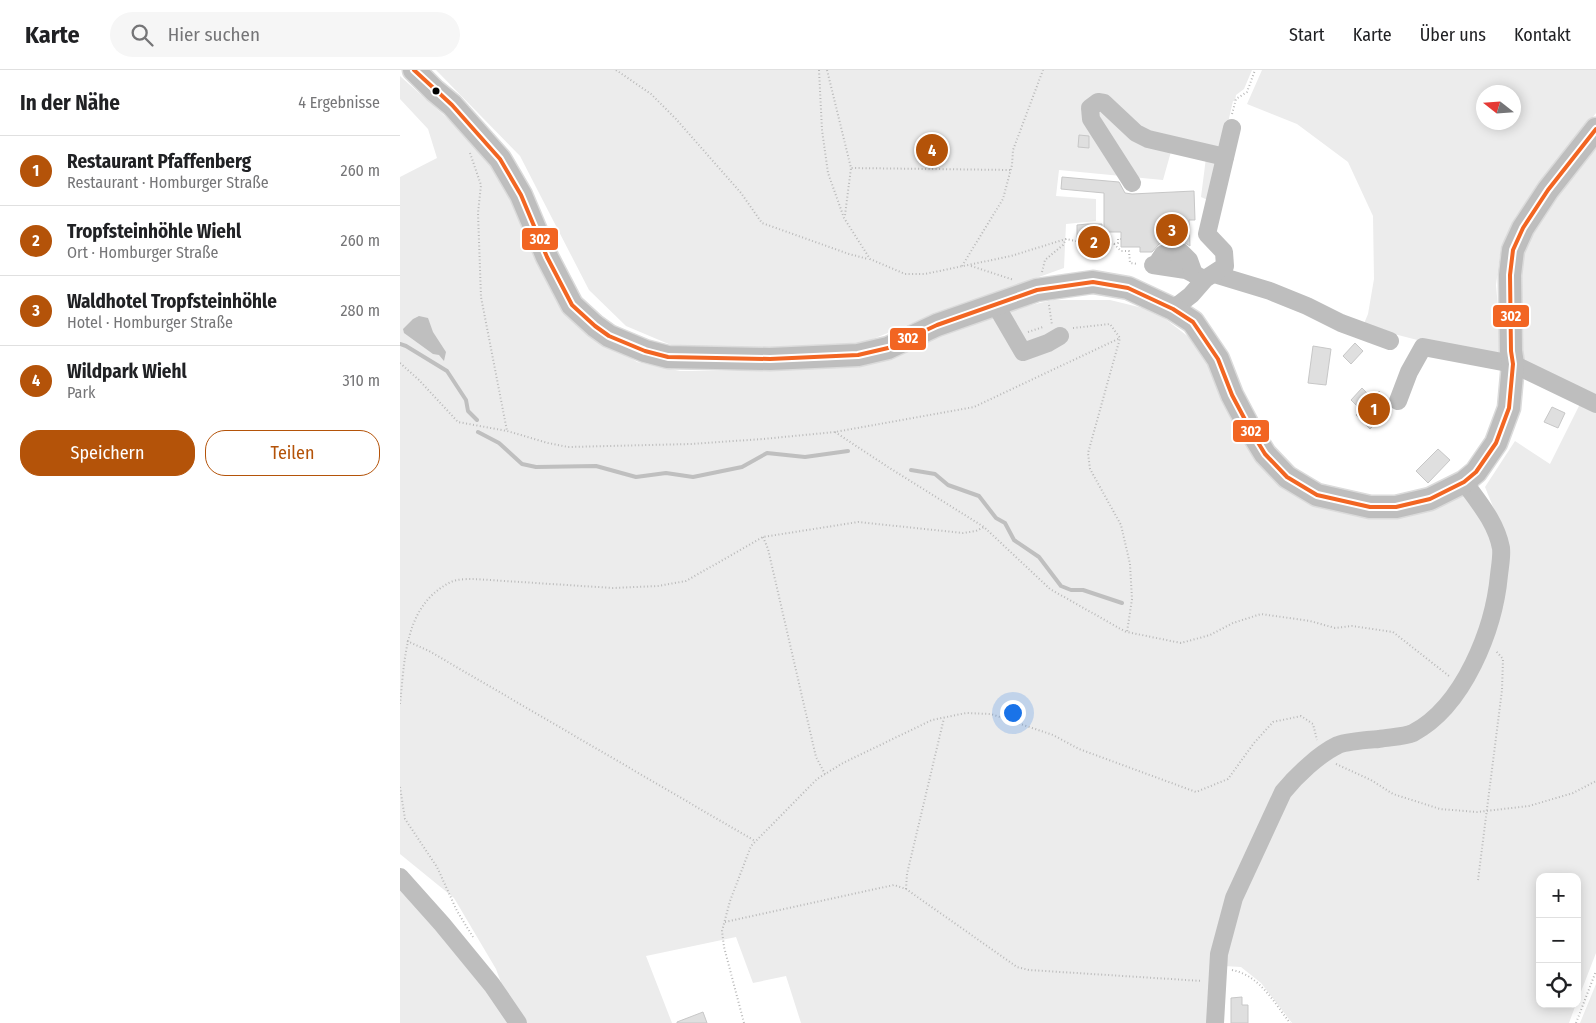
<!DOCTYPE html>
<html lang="de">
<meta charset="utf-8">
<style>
:root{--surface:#fff;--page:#f6f6f6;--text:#202124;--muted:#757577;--line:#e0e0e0;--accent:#b45309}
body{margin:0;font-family:"Fira Sans Condensed",sans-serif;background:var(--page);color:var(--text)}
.controls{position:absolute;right:15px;bottom:15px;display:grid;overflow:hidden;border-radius:10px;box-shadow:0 2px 12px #0003}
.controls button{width:45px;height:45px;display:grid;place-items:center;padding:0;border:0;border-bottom:1px solid var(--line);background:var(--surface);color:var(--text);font:25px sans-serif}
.compass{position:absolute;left:1076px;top:15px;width:45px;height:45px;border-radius:50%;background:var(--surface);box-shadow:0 2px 12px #0003;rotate:287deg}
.you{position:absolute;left:612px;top:642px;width:18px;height:18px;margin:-12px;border:4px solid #fff;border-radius:50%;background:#1a73e8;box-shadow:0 0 0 8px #1a73e833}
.badge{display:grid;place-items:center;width:32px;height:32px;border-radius:50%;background:var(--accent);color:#fff;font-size:16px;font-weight:700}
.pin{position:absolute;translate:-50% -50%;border:2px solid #fff;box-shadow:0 1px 5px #0006}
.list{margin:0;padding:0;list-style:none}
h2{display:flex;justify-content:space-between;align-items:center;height:65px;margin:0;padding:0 20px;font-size:21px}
h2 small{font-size:16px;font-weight:400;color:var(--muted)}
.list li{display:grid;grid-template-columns:32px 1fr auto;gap:15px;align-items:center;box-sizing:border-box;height:70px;padding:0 20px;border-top:1px solid var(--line)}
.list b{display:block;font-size:19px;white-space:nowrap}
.list p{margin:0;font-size:16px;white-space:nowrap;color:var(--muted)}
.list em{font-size:16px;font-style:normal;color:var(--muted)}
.actions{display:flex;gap:10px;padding:15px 20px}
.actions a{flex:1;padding:11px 0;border:1px solid var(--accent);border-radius:20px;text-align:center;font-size:18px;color:var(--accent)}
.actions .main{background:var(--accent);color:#fff}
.icon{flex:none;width:28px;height:28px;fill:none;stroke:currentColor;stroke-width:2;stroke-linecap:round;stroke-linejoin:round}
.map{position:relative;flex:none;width:1196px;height:953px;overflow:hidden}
header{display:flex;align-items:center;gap:30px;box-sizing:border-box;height:70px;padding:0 25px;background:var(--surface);border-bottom:1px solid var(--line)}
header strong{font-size:24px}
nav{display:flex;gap:28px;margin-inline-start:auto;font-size:18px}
.search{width:350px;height:45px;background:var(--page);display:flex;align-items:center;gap:12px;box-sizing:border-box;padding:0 18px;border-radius:28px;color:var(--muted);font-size:19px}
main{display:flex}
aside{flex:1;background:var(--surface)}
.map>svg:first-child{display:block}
.green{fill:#ececec;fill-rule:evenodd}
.water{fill:#bfbfbf}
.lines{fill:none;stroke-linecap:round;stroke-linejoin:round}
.stream{stroke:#bfbfbf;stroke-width:4}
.building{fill:#dfdfdf;stroke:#c7c7c7}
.major-casing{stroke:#dbdbdb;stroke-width:25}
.path{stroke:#b9b9b9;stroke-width:2;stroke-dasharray:1 2.5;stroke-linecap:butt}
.minor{stroke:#bebebe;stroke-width:18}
.major{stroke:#bebebe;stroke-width:22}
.bus-1-casing{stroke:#fff;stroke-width:8}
.bus-1{stroke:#f26522;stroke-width:4}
.bus-dot{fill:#000;stroke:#fff;stroke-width:2}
.line-badge{stroke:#fff;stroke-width:2}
.badge-label{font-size:14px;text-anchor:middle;font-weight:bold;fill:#fff}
</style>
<header>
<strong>Karte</strong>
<div class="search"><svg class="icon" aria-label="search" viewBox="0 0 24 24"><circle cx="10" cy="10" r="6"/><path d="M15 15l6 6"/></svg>Hier suchen</div>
<nav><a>Start</a><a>Karte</a><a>Über uns</a><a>Kontakt</a></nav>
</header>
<main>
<aside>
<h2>In der Nähe<small>4 Ergebnisse</small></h2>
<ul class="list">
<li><span class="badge">1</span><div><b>Restaurant Pfaffenberg</b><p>Restaurant · Homburger Straße</p></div><em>260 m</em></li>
<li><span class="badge">2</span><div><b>Tropfsteinhöhle Wiehl</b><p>Ort · Homburger Straße</p></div><em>260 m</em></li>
<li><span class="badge">3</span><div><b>Waldhotel Tropfsteinhöhle</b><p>Hotel · Homburger Straße</p></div><em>280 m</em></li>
<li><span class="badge">4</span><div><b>Wildpark Wiehl</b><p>Park</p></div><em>310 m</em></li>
</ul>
<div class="actions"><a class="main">Speichern</a><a>Teilen</a></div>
</aside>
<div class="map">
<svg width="1196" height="953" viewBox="0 0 1196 953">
<rect width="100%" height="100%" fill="#fff"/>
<g class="green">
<polygon points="36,0 852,0 844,19 836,25 835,31 833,31 810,131 801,127 807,80 774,71 763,110 659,100 656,126 696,129 696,151 666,154 664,198 520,250 458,275 368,281 271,275 226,256 189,220 120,86"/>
<path d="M862,0H1196V43L1116,146L1101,177L1096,215L1102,283L1033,274L963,256L968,244L974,209L973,146L948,92L897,54L847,34ZM1084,22H1114V52H1084Z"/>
<polygon points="0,6 76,74 111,121 184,258 237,292 280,301 366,301 456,290 605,241 653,230 710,230 755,241 790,268 818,309 850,378 932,438 1064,423 1088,451 1098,481 1094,515 1063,609 1010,661 936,670 902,696 852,776 808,953 401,953 386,906 353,913 336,867 246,886 272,953 123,953 109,934 96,899 54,828 0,784 0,107 37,88 28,59 0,29"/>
<polygon points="1196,67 1196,883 1177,932 1177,807 1140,807 1140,934 1176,934 1169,953 892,953 861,913 841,897 824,896 839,832 893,716 940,678 1013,668 1066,613 1107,471 1085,417 1115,371 1150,394 1185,324 1119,292 1115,212 1123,175"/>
<polygon points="0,813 115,953 0,953"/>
<polygon points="1196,914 1196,953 1180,953"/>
</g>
<polygon class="water" points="19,246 28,248 33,262 46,282 44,291 39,285 33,284 4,263 3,259 13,249"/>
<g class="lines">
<g class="stream">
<polyline points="0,274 6,276 47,301 66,330 68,341 77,350"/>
<polyline points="78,362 99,373 122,394 136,397 196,396 236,407 266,403 293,407 342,397 367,383 405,387 448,381"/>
<polyline points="511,400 535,404 548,415 579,426 596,448 605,453 614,470 639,487 661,516 671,520 683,520 722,533"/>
</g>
</g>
<g class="building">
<polygon points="679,65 689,66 689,78 678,77"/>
<polygon points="662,107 719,112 725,123 732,124 794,121 795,150 789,150 790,176 782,171 771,170 759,174 752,182 740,182 740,177 721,177 721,162 704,162 704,123 661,119"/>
<polygon points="688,154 702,154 701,169 677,170 677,155"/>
<polygon points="955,273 963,281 951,294 943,286"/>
<polygon points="913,276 931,279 926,315 908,313"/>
<polygon points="962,318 972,328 979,321 988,330 990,338 970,359 956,345 961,340 951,330"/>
<polygon points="1152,337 1165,343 1158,358 1144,352"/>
<polygon points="1038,379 1050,390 1028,413 1016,401"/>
<polygon points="842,927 842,935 848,935 848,953 831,953 831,928"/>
<polygon points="303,942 307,953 277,953 277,952"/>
</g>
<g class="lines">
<g class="major-casing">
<polyline id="major" points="14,0 35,21 52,35 100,89 121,125 147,187 172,235 195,256 209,266 245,281 268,287 370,289 458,285 488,278 537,255 637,220 693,212 728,218 773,239 793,252 818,289 832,325 851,361 865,384 887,407 917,425 970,437 996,437 1030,429 1064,412 1076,402 1096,373 1109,338 1113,294 1111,281 1110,205 1113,180 1123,158 1148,120 1196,59"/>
</g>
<g class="path">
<polyline points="216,0 251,24 276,49 341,123 362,153 449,184 468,189"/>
<polyline points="419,0 422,60 428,103 444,148 470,189 505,204 525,204 611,186 666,169 676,171 714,174 721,181 729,181 730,193 738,194"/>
<polyline points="427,0 451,98 611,100"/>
<polyline points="832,44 836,29 847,22 855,0"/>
<polyline points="70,83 81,115 78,143 81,227 107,361"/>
<polyline points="445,145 451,98"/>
<polyline points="714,174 718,173 718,169 721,169"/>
<polyline points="562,196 603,129 612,95 613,80 643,0"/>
<polyline points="571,196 614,210"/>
<polyline points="642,202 645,190 663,175 666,169"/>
<polyline points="649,235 652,255"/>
<polyline points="673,258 710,254 720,268 688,383 690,399 721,455 730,494 732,529 727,562 781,573 810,565 833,553 861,544 910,551 935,558 952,556 993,562 1049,606"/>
<polyline points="628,262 643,257"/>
<polyline points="0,293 19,310 58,352 107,361 148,373 168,377 291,374 363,369 435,362 574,337 720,268"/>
<polyline points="435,362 488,397 584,457 650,519 726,562"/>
<polyline points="363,467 368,479 416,687 425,704"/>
<polyline points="7,571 29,581 355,771"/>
<path d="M0,634C5,589 4,535 51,512C57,509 67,509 74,509L213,518L258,516L286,511L363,467L458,452L563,463L576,461L584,457"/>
<polyline points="936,694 971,710 993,724 1040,739 1077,742 1129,736 1173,723 1196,711"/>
<polyline points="0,717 5,749 37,797 57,841 73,867"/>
<polyline points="1078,810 1102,620 1103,589 1096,581"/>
<polyline points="506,819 507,804 544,648"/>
<polyline points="325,852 494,815 506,819 617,897 629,900 802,911"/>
<path d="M832,900C859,905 874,932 890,953"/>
<polyline points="344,953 324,877 322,861 330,831 351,776 417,709 443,693 532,650 566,643 591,644 653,665 679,679 796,722 828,709 854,673 873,652 901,646 913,654 917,670"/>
<polyline points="1176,953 1196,901"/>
</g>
<g class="minor">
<polyline points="732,113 691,49 690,38 698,32 704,33 736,63 748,69 825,87"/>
<polyline points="753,195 786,200 800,207"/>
<polyline points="756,195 763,184 770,181 781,182 789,190 794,204"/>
<polyline points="814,204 870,221 907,236 941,253 990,271"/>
<polyline points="595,234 623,282 648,273 660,266"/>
<polyline points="773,239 791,225 805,209 825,196 824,182 807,164 832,58"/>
<polyline points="998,331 1009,302 1023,277 1113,294 1196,334"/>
<polyline points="0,807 42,854 92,915 118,953"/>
<path d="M815,953L819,884L834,828L883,722C896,706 919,684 938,675C948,671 967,670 979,669C989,667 1004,667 1013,663C1064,636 1094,559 1099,505C1100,496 1102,486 1101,478C1096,452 1079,433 1064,412"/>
</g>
<use href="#major" class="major"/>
<g class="bus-1-casing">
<polyline id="bus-1" points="14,0 52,35 100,89 121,125 147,187 172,235 195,256 209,266 245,281 268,287 370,289 458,285 488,278 537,255 637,220 693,212 728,218 773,239 793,252 818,289 832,325 851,361 865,384 887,407 917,425 970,437 996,437 1030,429 1064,412 1076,402 1096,373 1109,338 1113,294 1111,281 1110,205 1113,180 1123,158 1148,120 1196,59"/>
</g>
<use href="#bus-1" class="bus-1"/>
</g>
<circle class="bus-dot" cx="36" cy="21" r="4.5"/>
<g class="line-badge">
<rect x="121" y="157" width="38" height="24" rx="5" fill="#f26522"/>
<rect x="1092" y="234" width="38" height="24" rx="5" fill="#f26522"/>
<rect x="489" y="257" width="38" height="24" rx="5" fill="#f26522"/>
<rect x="832" y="349" width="38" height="24" rx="5" fill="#f26522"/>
</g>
<g class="badge-label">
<text x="140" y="174">302</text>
<text x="1111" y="251">302</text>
<text x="508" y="273">302</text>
<text x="851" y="366">302</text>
</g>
</svg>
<div class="controls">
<button>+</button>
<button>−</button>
<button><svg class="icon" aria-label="locate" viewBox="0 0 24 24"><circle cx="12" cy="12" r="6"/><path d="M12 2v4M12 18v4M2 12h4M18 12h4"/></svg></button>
</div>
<svg class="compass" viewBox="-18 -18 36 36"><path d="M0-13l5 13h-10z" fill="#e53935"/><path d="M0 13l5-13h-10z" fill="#757577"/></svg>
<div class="you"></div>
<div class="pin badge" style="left:974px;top:339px">1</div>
<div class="pin badge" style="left:694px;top:172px">2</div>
<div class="pin badge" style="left:772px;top:160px">3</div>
<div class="pin badge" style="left:532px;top:80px">4</div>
</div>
</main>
